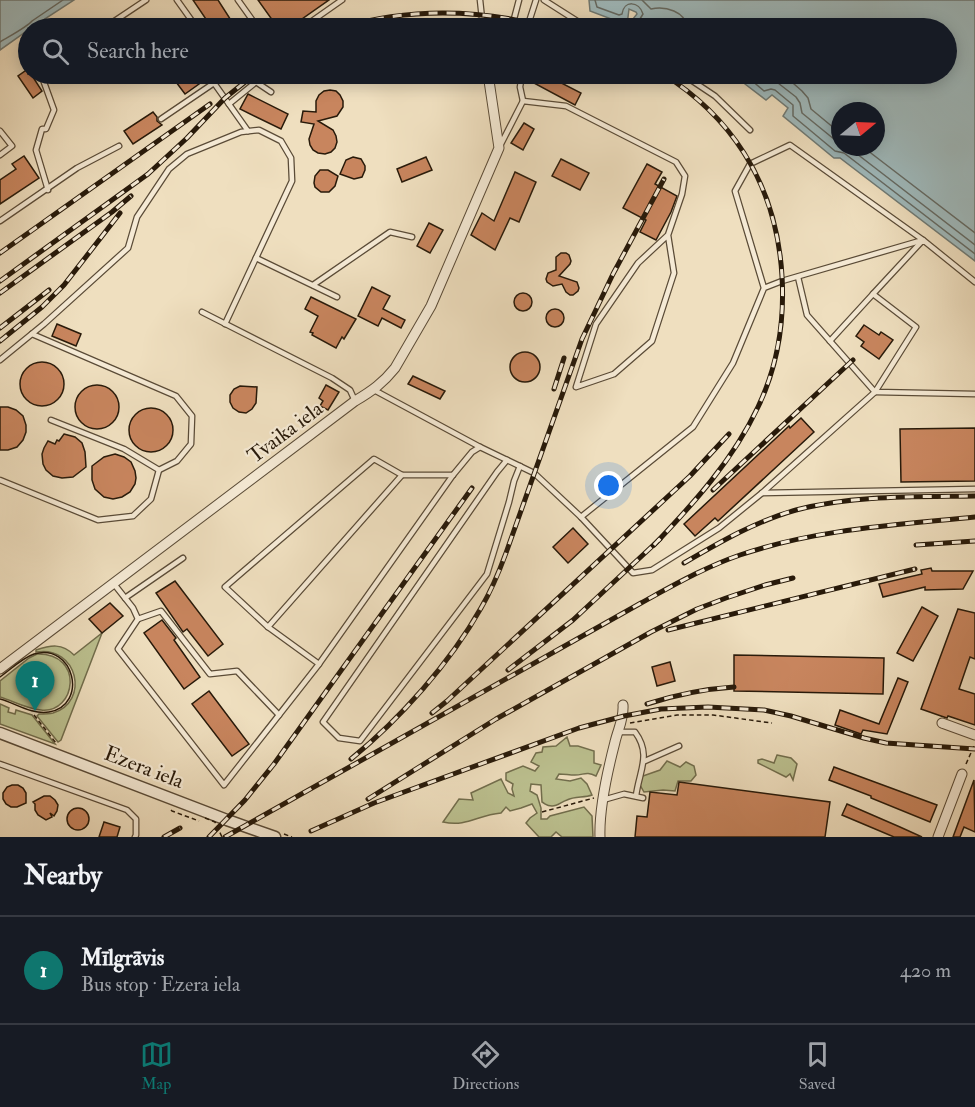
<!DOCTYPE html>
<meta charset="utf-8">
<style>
:root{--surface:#171b24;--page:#20242c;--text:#f1f3f6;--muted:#9ea1a6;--line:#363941;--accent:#0f766e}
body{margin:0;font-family:"IM FELL Double Pica",serif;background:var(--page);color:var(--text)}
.compass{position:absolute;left:831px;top:102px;width:54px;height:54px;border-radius:50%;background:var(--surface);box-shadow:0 3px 15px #0003;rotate:71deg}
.you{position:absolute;left:609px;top:486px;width:21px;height:21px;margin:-15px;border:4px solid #fff;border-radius:50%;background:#1a73e8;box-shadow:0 0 0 9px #1a73e833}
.badge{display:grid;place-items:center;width:39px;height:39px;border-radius:50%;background:var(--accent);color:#fff;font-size:20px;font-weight:700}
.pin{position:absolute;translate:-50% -50px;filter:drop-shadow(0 2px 3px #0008)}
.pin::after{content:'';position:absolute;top:32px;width:21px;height:18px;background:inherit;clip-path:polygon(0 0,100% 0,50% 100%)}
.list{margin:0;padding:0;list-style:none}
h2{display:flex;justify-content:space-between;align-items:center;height:78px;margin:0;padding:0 24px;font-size:26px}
h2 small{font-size:20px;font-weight:400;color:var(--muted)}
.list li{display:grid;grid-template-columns:39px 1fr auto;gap:18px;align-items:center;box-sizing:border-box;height:108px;padding:0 24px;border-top:2px solid var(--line)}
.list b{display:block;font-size:22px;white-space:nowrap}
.list p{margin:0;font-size:20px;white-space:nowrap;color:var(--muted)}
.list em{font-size:20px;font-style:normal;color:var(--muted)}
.icon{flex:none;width:33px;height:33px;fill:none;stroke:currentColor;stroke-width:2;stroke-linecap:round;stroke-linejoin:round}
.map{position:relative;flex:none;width:975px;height:837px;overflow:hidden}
.search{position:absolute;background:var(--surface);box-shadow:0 3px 15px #0003;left:18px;right:18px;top:18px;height:66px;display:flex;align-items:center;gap:15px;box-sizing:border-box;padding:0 21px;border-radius:33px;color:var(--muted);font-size:22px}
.sheet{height:186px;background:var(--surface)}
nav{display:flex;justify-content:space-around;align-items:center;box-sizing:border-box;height:84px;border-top:2px solid var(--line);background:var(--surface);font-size:16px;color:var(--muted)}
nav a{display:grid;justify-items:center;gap:3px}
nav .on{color:var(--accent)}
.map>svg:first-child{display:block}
.green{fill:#bcc190;stroke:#726e4d;stroke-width:1.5}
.water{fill:#9fbabd;stroke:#6f7a75;stroke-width:1.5;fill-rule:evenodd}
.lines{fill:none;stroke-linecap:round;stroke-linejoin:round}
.shore{stroke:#646a64;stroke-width:1.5}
.building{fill:#c8855e;stroke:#281a0a;stroke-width:1.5}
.service-casing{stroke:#5a4b37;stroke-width:7}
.minor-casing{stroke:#5a4b37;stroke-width:11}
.tertiary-casing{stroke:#5a4b37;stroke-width:13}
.path{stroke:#281a0a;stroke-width:1.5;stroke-dasharray:4.5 3;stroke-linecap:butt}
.service{stroke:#f5ead5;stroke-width:4.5}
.minor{stroke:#f5ead5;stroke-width:9}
.tertiary{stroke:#f5ead5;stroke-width:10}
.tram{stroke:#281a0a;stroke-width:1.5}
.rail-casing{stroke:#281a0a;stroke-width:5}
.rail{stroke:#f5ead5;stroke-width:3;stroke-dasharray:9;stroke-linecap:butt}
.path-bridge{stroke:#281a0a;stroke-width:1.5;stroke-dasharray:4.5 3;stroke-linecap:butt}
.labels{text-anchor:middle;stroke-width:4.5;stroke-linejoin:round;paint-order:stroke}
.street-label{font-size:21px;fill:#281a0a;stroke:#f5ead5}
</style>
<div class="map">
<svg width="975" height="837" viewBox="0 0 975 837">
<rect width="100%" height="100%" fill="#efdfbf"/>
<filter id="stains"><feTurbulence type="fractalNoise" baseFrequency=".00333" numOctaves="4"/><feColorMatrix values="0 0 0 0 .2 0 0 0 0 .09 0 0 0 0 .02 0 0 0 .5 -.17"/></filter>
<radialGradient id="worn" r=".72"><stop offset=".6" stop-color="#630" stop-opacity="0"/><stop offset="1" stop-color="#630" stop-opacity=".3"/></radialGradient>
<g class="green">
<path d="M102,633L61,740L58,742L37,716L39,714C43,714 49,714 53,713C90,702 78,645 36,652V650C51,645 62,643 74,655Z"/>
<path d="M37,654C85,653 76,714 41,710C27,709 13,701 0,697V681L29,658Z"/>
<polygon points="0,704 9,708 8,712 15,714 16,710 32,715 55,744 0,724"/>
<path d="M567,737L570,746H578L594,751V763L601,765L596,776C586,771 584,775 575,775C569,775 565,774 559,774L556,779L570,781L581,778L587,784L592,795C584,798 575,796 567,800C561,802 558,806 552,806C547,806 547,805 542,802L541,785L531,784L530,791L537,795L541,808V819H547L550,816L584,807L592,816L593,837H562L556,832L551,837H539L526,823L530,818L537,813L532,804L521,808L510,811L506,807L501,813C477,815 468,827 443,822L459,799L473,800L471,793L501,779L508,793L514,796L512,789L513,784L506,780V773L523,766L535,771L539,766L531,762L536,753L542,752L543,747L556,746Z"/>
<polygon points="777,755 791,758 797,764 793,780 790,774 786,777 758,763 758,760 762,759 774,763"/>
<polygon points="667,761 680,767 686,762 694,766 696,775 691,781 678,781 675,791 663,790 644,792 640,785 640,777 660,770"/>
</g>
<g class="water">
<polygon points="0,0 74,0 31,28 28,28 28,30 0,50"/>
<path d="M589,0H975V261L840,158H834L783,116L788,108L772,95L766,100L745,84L735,74H946V28H680L659,20V28H639L629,24L637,14L636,12L629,9L627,25L590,11ZM840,111H876V147H840Z"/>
</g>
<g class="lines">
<g class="shore">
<path d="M595,0L597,7L619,15L622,14C624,0 639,1 643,14L638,22L639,28"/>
<path d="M642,0L651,9C665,6 686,11 687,28"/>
<path d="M0,42C8,37 27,27 32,21L63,0"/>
<polyline points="744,74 764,91 771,89 775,90 793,105 793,116 835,151 844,153 975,254"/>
<polyline points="754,74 765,82 773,81 778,83 796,97 800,103 802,113 840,144"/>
<polyline points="779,74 786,77 802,91 808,98 811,109 840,133"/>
<polyline points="848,147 975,245"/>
<polyline points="863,147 975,233"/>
</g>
</g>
<g class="building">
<polygon points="193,0 218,0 236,28 212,28"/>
<polygon points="258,0 329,0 289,28 278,28"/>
<polygon points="28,69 28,74 31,74 42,91 33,98 18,76"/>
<polygon points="170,74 213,74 185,94"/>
<polygon points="383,74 412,74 412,77 385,83"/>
<polygon points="537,74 544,74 581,93 575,105 532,82"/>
<polygon points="330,90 336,91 340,95 343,101 343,107 337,116 318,121 333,130 336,136 337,142 335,148 331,152 325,154 318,153 313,150 310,145 309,139 314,124 301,122 303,111 316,112 316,101 319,95 324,91"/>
<polygon points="248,94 288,114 281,129 240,109"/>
<polygon points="153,112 157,117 157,121 162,125 133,144 124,131"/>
<polygon points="524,123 534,129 523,150 511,143"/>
<polygon points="24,156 39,178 0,204 0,180 16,169 12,164"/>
<polygon points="353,157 361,159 365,166 365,170 362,177 354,179 340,174 346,160"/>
<polygon points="426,157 432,170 402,182 397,169"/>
<polygon points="561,159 589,173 580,190 552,176"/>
<polygon points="647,164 662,172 655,184 677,196 671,212 656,240 640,232 646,220 623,208"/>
<polygon points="320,170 328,170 338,176 335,186 329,192 321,192 315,187 314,183 315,176"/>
<polygon points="515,172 536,182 519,222 510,218 495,250 471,235 482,213 494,221"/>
<polygon points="429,223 443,230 430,253 417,246"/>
<polygon points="561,253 566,253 569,255 571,261 570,264 559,276 577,282 579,288 578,291 573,295 570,295 566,292 562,284 553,286 547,282 546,279 548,273 556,270 556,257"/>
<polygon points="372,287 390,296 383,309 405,320 401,328 382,318 378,326 358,316"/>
<circle cx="523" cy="302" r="9"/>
<polygon points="311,297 356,319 344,339 342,337 336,348 312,335 313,333 310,332 318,316 305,309"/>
<circle cx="555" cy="318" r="9"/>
<polygon points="57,324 81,334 76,346 52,336"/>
<polygon points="864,325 879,335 881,332 893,340 879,359 861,346 864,342 856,336"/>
<circle cx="525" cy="367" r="15"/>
<circle cx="42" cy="384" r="22"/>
<polygon points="413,376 445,391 440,399 408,384"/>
<circle cx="97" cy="407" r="22"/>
<polygon points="326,385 339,392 328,410 320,406 323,401 319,398"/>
<polygon points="240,386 257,387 256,403 252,409 246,413 239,412 233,408 230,402 230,395 234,389"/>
<polygon points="0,407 8,407 16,410 23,416 26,425 26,432 23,440 17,447 8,450 0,450"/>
<circle cx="151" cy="430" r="22"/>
<polygon points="801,418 814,432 718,521 715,518 695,536 684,524 789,426 790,428"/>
<polygon points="975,428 975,481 901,482 900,429"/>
<polygon points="64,434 75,437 82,443 85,452 86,467 73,477 62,478 53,476 46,470 43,464 42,454 44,448 48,441 55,444 57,440 59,441"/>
<polygon points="115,454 124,457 131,462 135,471 136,478 135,484 130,492 122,497 113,499 104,497 95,489 92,480 92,466 104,457"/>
<polygon points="573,528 588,544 568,563 553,547"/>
<polygon points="931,568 932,571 973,571 963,589 925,590 925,587 883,597 879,584 922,574 921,570"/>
<polygon points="175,581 223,644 208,656 187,629 183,632 156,593"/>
<polygon points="110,603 123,616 102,633 89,619"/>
<polygon points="922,607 938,616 913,661 897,653"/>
<polygon points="958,609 975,613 975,659 970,657 959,689 975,694 975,725 948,716 947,718 941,716 921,709"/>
<polygon points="162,620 176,638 174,640 200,677 184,689 144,633"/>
<polygon points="734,655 884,658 883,694 734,691"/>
<polygon points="670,662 675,681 657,686 652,667"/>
<polygon points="898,678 908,682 887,734 863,730 861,734 835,725 840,710 879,724"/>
<polygon points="209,691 249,744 232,756 192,704"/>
<polygon points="834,767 937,805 930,822 871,798 871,796 829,780"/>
<polygon points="974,780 975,832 964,827 960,837 953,837"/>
<polygon points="679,782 830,802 825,837 635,837 637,816 647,817 650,792 677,795"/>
<polygon points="12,785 18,785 23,788 26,793 26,803 17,807 11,807 6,804 3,799 3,793 7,787"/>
<polygon points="44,796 50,796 55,800 58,805 57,811 54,816 50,813 52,817 46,820 38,815 35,810 35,804 33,802"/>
<polygon points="847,804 900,827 922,837 894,837 842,815"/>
<circle cx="78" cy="819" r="11"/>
<polygon points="104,822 120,827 117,837 99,837"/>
</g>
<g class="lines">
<g class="service-casing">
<g id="service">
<polyline points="177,0 197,28"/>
<polyline points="238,0 258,28"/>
<polyline points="480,0 483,28"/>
<polyline points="544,0 588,28"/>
<polyline points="104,28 146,0"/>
<polyline points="302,28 342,0"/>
<polyline points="509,28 514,19 519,0"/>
<polyline points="527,28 536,0"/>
<polyline points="41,74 54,110 46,129 42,129 36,150 48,190"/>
<polyline points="522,74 520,87 523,101"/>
<polyline points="682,74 715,96 750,130"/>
<polyline points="214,83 219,74"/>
<polyline points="229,104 256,82 271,92"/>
<polyline points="161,119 214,83 248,131"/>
<polyline points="0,131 12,146 0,155"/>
<polyline points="501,144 523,101 566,106 676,162 685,176 682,194 668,235 638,263 596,324 576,387 614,374 652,341 674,273 668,235"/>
<polyline points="0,221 77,168 119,146"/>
<polyline points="256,258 337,297"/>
<polyline points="798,277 807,315 875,392 975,394"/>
<polyline points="313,285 390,232 412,237"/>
<polyline points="202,312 332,378 350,390 355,401"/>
<polyline points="32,334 176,396 192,416 191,444 177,461 159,470 124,449 51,420"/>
<polyline points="830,341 873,294"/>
<polyline points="0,360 44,324 128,248 137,217 169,169 187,154 241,132 259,130 281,141 291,158 292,181 225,324"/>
<polyline points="374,390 480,447 534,473 581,517 633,573 652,570 719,528 762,493 875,392 916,327 873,294 923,240 975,282"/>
<polyline points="507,460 497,472 323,722 339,738 360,741 487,574 509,502 514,481 520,466"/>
<polyline points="402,475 374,459 225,587 268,627 319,664 453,475 472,452 480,447"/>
<polyline points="0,480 98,520 133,516 151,499 159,470"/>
<polyline points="762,493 975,489"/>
<polyline points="581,517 693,427 733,363 764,288 782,281 923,240 790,145 750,164 735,191 764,288"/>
<polyline points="114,584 133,608 138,619 118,649 224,785 319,664"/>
<polyline points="125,598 183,558"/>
<polyline points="138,619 161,611 210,674 237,671 279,715"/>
<polyline points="268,627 402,475 453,475"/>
<path d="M618,732H635C652,755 639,771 636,796"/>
<polyline points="645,761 679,746"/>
<polyline points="0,764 127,810 136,819 136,835 135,837"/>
<polyline points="603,800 624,794 643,798"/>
</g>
</g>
<g class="minor-casing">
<g id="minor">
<path d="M0,669L355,401C372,391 383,383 395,368L431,306L499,148L488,74"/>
<polyline points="942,723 975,735"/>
<path d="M600,837C599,810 608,769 615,742C618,729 624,719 623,705"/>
<polyline points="938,837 962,774"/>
</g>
</g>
<g class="tertiary-casing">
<polyline id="tertiary" points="0,733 227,820 275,837"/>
</g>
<g class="path">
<polyline points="34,715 56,743"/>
<polyline points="630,723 677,715 713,715 772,723"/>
<polyline points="966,764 974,746"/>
<polyline points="171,810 172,811 199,821"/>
<polyline points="542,812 594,798"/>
<polyline points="284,834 292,837"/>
</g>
<use href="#service" class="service"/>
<use href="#minor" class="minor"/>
<use href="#tertiary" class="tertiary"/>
<path class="tram" d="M0,677C10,670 22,658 34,654C74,642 89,705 49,712C32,715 15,703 0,699"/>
<g class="rail-casing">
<g id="rail">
<path d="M340,28C410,7 481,9 551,28"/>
<polyline points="261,81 276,74"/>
<polyline points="0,253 210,104"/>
<polyline points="0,281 148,174 187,138 225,98 255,74"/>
<polyline points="0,293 112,212 131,196"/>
<polyline points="0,328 49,290"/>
<polyline points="0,341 42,307 64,285 120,213"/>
<polyline points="554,389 564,358"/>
<polyline points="713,490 853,360"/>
<path d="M654,545C694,503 733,460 758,407C795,330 790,225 744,153C723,120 695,94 663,74"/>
<polyline points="916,545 975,541"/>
<path d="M684,563C720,542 756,521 796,510C854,495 916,497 975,496"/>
<polyline points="668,630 915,569"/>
<polyline points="508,670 573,620 660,539"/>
<path d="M647,704C675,695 704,689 734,687"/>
<polyline points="432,713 447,701 690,476 729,434"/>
<path d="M351,759C400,719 450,663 481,608C491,591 499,572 506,553L582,339L613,274L664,179"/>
<polyline points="368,799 496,719 651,632 697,609 726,598 765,585 793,578"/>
<polyline points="311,831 374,803 579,728 624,716 661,709 708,707 764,710 791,716 864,738 886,743 975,749"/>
<polyline points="164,837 180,828"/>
<polyline points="209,837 245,800 274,764 472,488"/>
<path d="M225,837L641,603C674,585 705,567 740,555C816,529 896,525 975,517"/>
</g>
</g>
<use href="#rail" class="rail"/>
<polyline class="path-bridge" points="205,818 215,822 222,837"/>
</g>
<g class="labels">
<g class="street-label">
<text transform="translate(285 432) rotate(-37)" y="7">Tvaika iela</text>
<text transform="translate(144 767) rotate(21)" y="7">Ezera iela</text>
</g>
</g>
<rect width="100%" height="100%" filter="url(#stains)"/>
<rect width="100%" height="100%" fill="url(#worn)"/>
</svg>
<svg class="compass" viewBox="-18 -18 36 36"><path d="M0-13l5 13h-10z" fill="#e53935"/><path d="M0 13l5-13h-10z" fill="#9ea1a6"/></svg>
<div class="you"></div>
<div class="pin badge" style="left:35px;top:711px">1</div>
<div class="search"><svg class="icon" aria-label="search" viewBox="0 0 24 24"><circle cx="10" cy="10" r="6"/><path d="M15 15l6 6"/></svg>Search here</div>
</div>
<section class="sheet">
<h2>Nearby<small></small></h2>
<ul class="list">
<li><span class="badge">1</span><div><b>Mīlgrāvis</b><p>Bus stop · Ezera iela</p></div><em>420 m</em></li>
</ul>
</section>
<nav>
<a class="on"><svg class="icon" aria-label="map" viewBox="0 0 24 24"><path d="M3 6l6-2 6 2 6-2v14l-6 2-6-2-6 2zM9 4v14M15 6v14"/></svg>Map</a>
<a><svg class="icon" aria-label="directions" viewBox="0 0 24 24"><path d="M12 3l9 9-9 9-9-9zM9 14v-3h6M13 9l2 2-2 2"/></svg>Directions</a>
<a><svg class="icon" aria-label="saved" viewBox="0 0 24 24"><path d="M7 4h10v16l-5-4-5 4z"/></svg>Saved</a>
</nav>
